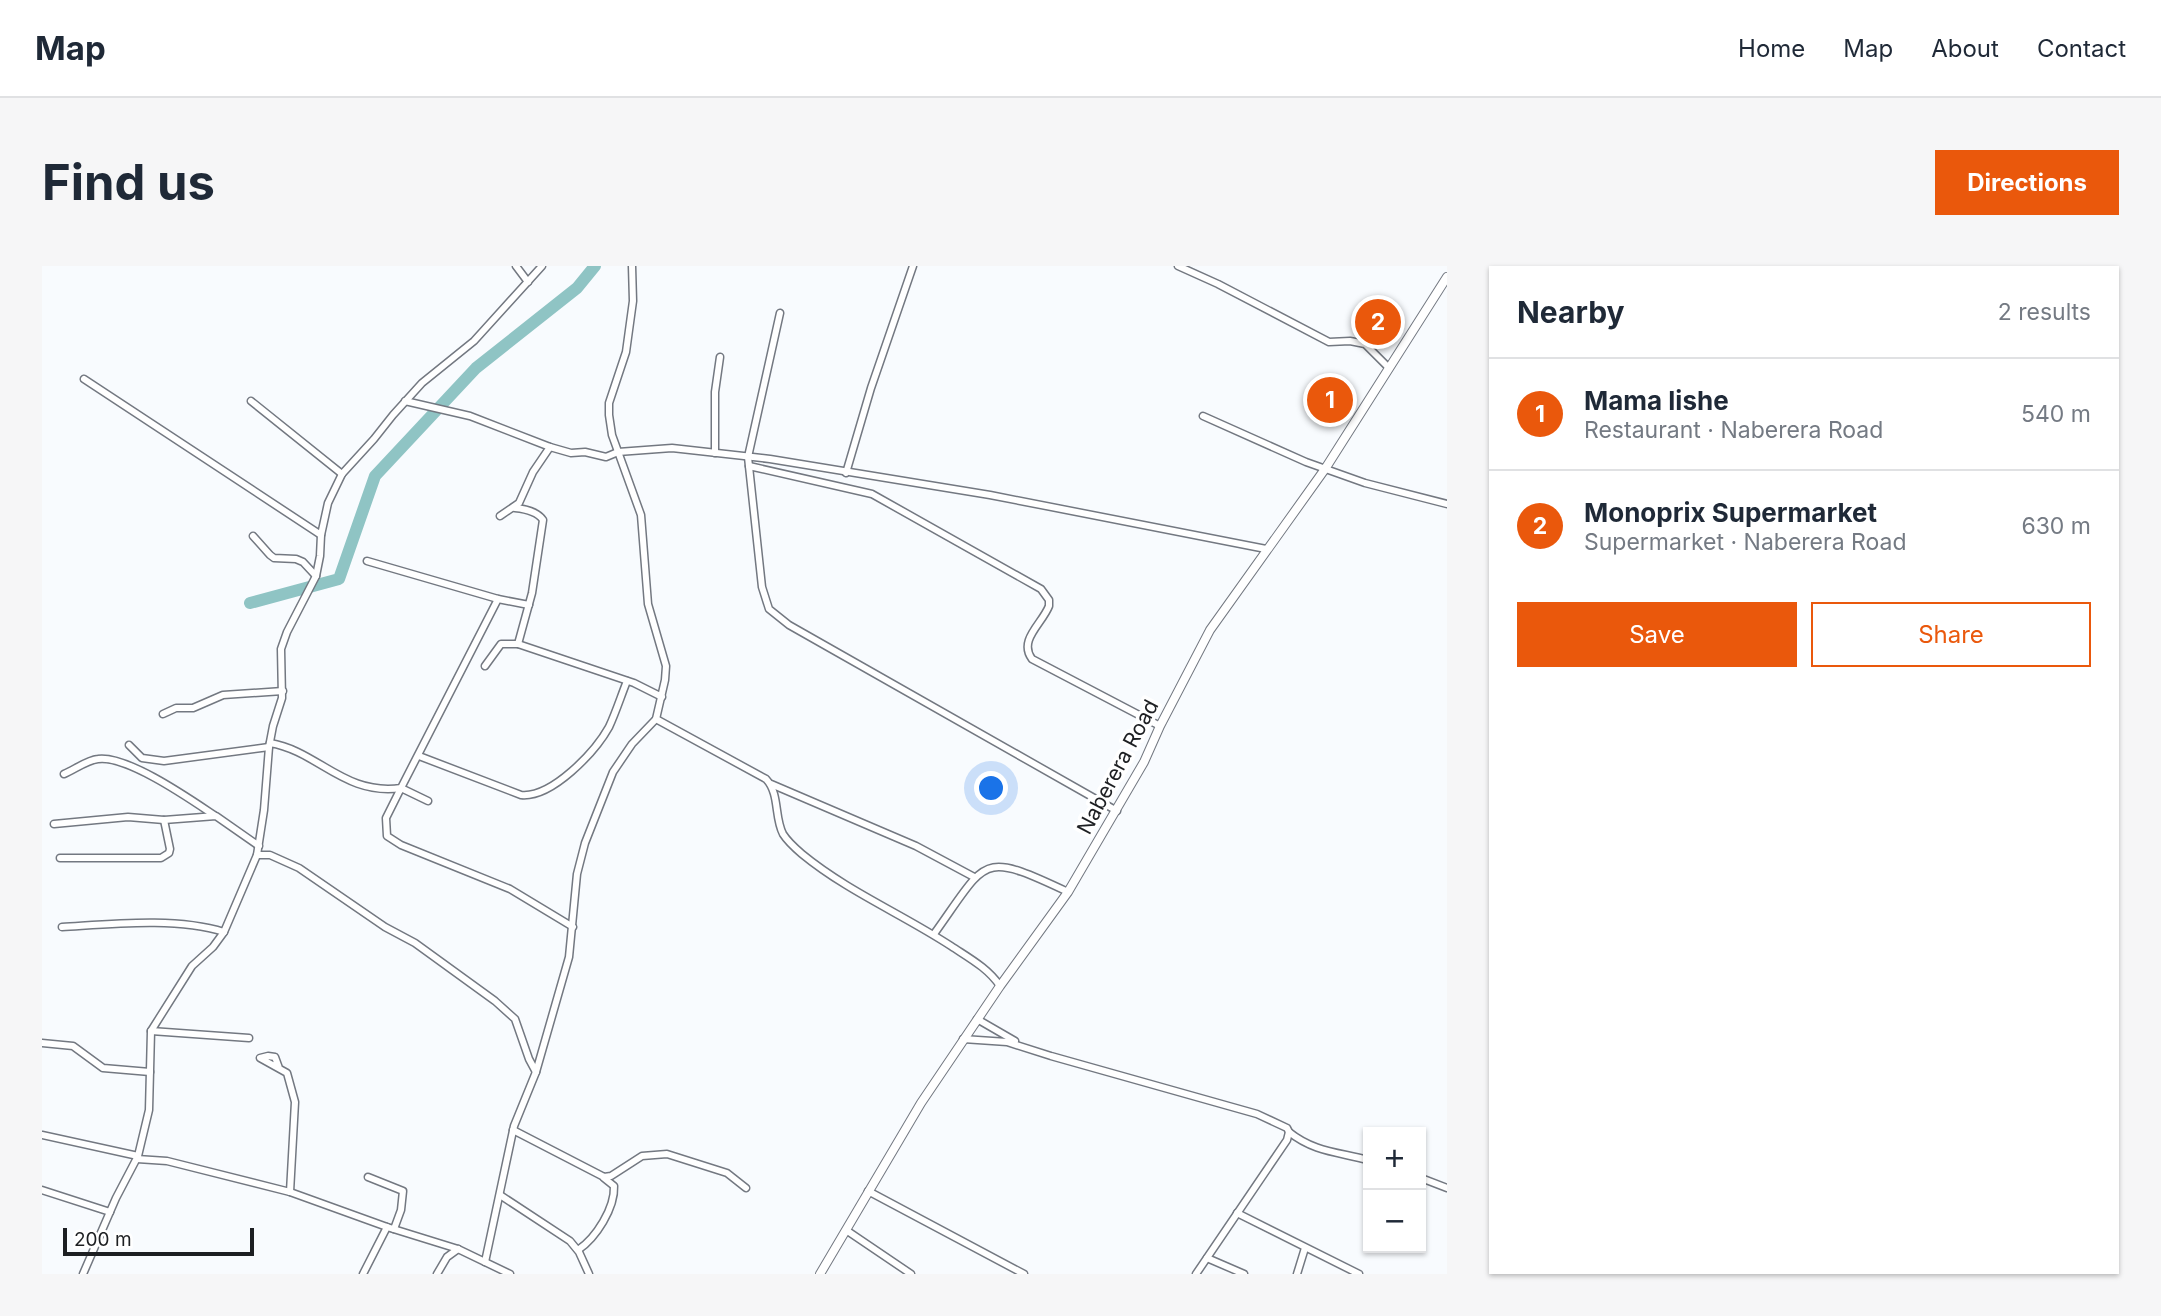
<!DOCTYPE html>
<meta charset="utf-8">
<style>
:root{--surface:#fff;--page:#f6f6f7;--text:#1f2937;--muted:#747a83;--line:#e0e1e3;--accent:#ea580c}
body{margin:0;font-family:Inter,sans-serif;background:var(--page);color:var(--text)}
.controls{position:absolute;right:21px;bottom:21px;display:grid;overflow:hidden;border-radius:0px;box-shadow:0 2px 5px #0004}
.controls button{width:63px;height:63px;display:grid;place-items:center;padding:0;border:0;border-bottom:2px solid var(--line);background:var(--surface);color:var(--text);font:35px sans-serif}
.scale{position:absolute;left:21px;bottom:18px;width:191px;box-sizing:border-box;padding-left:7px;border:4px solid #1d1f22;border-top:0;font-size:19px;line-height:24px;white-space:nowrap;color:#1d1f22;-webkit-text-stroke:5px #fff;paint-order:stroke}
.you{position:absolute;left:950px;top:523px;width:24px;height:24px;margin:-18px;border:5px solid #fff;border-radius:50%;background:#1a73e8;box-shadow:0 0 0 10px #1a73e833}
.badge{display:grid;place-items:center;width:46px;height:46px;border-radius:50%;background:var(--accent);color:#fff;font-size:23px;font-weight:700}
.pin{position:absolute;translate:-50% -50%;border:4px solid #fff;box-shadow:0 2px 7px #0006}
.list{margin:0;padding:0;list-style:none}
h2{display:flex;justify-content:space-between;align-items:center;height:91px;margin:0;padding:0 28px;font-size:30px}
h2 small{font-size:23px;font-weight:400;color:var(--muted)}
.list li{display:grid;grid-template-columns:46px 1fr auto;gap:21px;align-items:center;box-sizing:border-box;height:112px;padding:0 28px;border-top:2px solid var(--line)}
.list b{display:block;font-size:26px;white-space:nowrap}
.list p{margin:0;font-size:23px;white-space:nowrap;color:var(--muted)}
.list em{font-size:23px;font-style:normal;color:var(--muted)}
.actions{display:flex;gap:14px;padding:21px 28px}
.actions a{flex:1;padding:16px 0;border:2px solid var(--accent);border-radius:0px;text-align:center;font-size:24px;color:var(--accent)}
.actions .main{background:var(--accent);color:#fff}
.map{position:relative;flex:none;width:1405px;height:1008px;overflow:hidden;border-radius:0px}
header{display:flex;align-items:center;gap:42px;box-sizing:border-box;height:98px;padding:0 35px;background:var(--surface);border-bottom:2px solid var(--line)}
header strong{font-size:33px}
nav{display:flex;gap:38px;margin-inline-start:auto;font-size:24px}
.intro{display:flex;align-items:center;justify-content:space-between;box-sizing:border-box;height:168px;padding:0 42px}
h1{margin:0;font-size:49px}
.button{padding:18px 32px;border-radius:0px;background:var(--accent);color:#fff;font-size:24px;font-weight:700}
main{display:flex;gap:42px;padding:0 42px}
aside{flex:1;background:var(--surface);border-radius:0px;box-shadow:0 2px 5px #0004}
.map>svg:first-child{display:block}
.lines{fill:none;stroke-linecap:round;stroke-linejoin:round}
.river{stroke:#8fc4c4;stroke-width:12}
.minor-casing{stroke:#737881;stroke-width:9}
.tertiary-casing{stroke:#737881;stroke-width:10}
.minor{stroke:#fff;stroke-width:6}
.tertiary{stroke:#fff;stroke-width:8}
.labels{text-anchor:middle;stroke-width:7;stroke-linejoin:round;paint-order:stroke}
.street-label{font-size:21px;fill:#1d1f22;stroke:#fff}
</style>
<header>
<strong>Map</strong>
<nav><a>Home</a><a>Map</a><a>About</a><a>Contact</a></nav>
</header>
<div class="intro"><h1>Find us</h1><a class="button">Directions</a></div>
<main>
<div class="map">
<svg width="1405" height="1008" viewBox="0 0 1405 1008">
<rect width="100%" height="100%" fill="#f8fbfe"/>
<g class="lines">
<polyline class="river" points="208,337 297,313 333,210 434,102 535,22 553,0"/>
<g class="minor-casing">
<g id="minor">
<polyline points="474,0 486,16"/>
<polyline points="1136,0 1176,18 1287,76 1308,75 1323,78 1347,102"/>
<polyline points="738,47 706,191 720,321 727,343 747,359 1075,545"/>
<polyline points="42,113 279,269"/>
<polyline points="209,135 300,208"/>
<polyline points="363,135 428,150 508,181 529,187 543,186 564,191 576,186 630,182 728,193 948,229 1224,283"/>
<polyline points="1161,150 1264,196 1323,217 1405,238"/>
<polyline points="673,187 673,126 678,91"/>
<path d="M707,200L830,228L999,323L1007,334V340C1000,358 976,374 990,393L1118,460"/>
<polyline points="804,207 829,122 871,0"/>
<path d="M473,242C483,243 495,245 501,254L490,327L476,378"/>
<polyline points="458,250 477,237 491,206 508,181"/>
<polyline points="211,270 228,289 232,292 254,293 261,296 274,310"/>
<polyline points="325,295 456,333 487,339"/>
<polyline points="443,400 459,378 476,378 592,417 620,431"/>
<polyline points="121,448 134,442 151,442 181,429 241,425"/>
<path d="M614,453L724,513C738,528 732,551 741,568C746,576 753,582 760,588C805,625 860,648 909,680C927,692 946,702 958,720"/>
<path d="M228,477C276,485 302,530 359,522L456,333"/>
<polyline points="87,479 100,492 122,495 227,481"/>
<path d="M377,490L479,529C510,532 553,486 567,461C574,446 579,430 585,415"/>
<path d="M22,508C32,504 45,494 56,493C85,489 148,533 172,549"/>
<polyline points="729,518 874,580 932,611"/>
<polyline points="386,535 359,522 344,552 345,570 359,579 468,623 531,661"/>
<polyline points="12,558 86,551 122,554 174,550 217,580"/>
<polyline points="215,589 228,589 257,602 343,661 373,677 453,735 473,753 487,793 494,806"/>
<polyline points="18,592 119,592 127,587 128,583 122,554"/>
<path d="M20,661C70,658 134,651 182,666"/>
<path d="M892,668C946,593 937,584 1026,626"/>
<polyline points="935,753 973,775"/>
<polyline points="109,765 207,772"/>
<polyline points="921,773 965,776 1009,790 1215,848 1245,862 1247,866 1245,874 1154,1008"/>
<polyline points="0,777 31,780 61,802 108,806"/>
<polyline points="237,802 233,791 226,790 218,792 245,807 253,836 248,926"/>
<polyline points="471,864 562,911 569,910 600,890 625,888 685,907 704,922"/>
<path d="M1247,866C1272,886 1296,886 1326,894"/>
<polyline points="0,869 96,890"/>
<polyline points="95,893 125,895 248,926 345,961 416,983 468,1008"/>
<polyline points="326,911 361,925 359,944 352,963"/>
<polyline points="1379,912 1405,922"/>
<polyline points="0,924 68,946"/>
<polyline points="826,925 982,1008"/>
<polyline points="458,929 528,975 537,986 547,1008"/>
<polyline points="1195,947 1317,1008"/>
<polyline points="804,964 869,1008"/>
<path d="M536,984C554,972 573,942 572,920L562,912"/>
<polyline points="1165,992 1202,1008"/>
<polyline points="443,996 472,860 494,806 527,691 535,608 543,577 571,506 590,478 614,453 623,414 624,400 606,338 599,249 570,169 567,149 567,137 584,86 591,35 590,0"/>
<polyline points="41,1008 74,932 96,890 107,844 109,765 150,700 171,681 182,666 215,589 222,544 227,481 231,460 240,432 239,383 245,366 274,310 278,290 279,269 286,237 300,208 332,173 351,149 380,117 432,75 500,0"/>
<polyline points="321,1008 345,961"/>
<polyline points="395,1008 405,991 416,983"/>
<polyline points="1255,1008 1263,982"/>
</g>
</g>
<g class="tertiary-casing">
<polyline id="tertiary" points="778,1008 879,837 958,720 1026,626 1102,496 1118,460 1168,364 1283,203 1405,11"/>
</g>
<use href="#minor" class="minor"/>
<use href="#tertiary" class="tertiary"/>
</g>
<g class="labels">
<g class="street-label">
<text transform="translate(1076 501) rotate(-62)" y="7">Naberera Road</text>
</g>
</g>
</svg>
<div class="controls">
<button>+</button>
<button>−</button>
</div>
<div class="scale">200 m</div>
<div class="you"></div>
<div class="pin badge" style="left:1288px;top:134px">1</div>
<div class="pin badge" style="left:1336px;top:56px">2</div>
</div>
<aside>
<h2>Nearby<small>2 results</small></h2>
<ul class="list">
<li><span class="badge">1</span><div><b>Mama lishe</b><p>Restaurant · Naberera Road</p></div><em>540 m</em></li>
<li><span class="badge">2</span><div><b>Monoprix Supermarket</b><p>Supermarket · Naberera Road</p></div><em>630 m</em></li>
</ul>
<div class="actions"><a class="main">Save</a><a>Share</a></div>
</aside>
</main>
